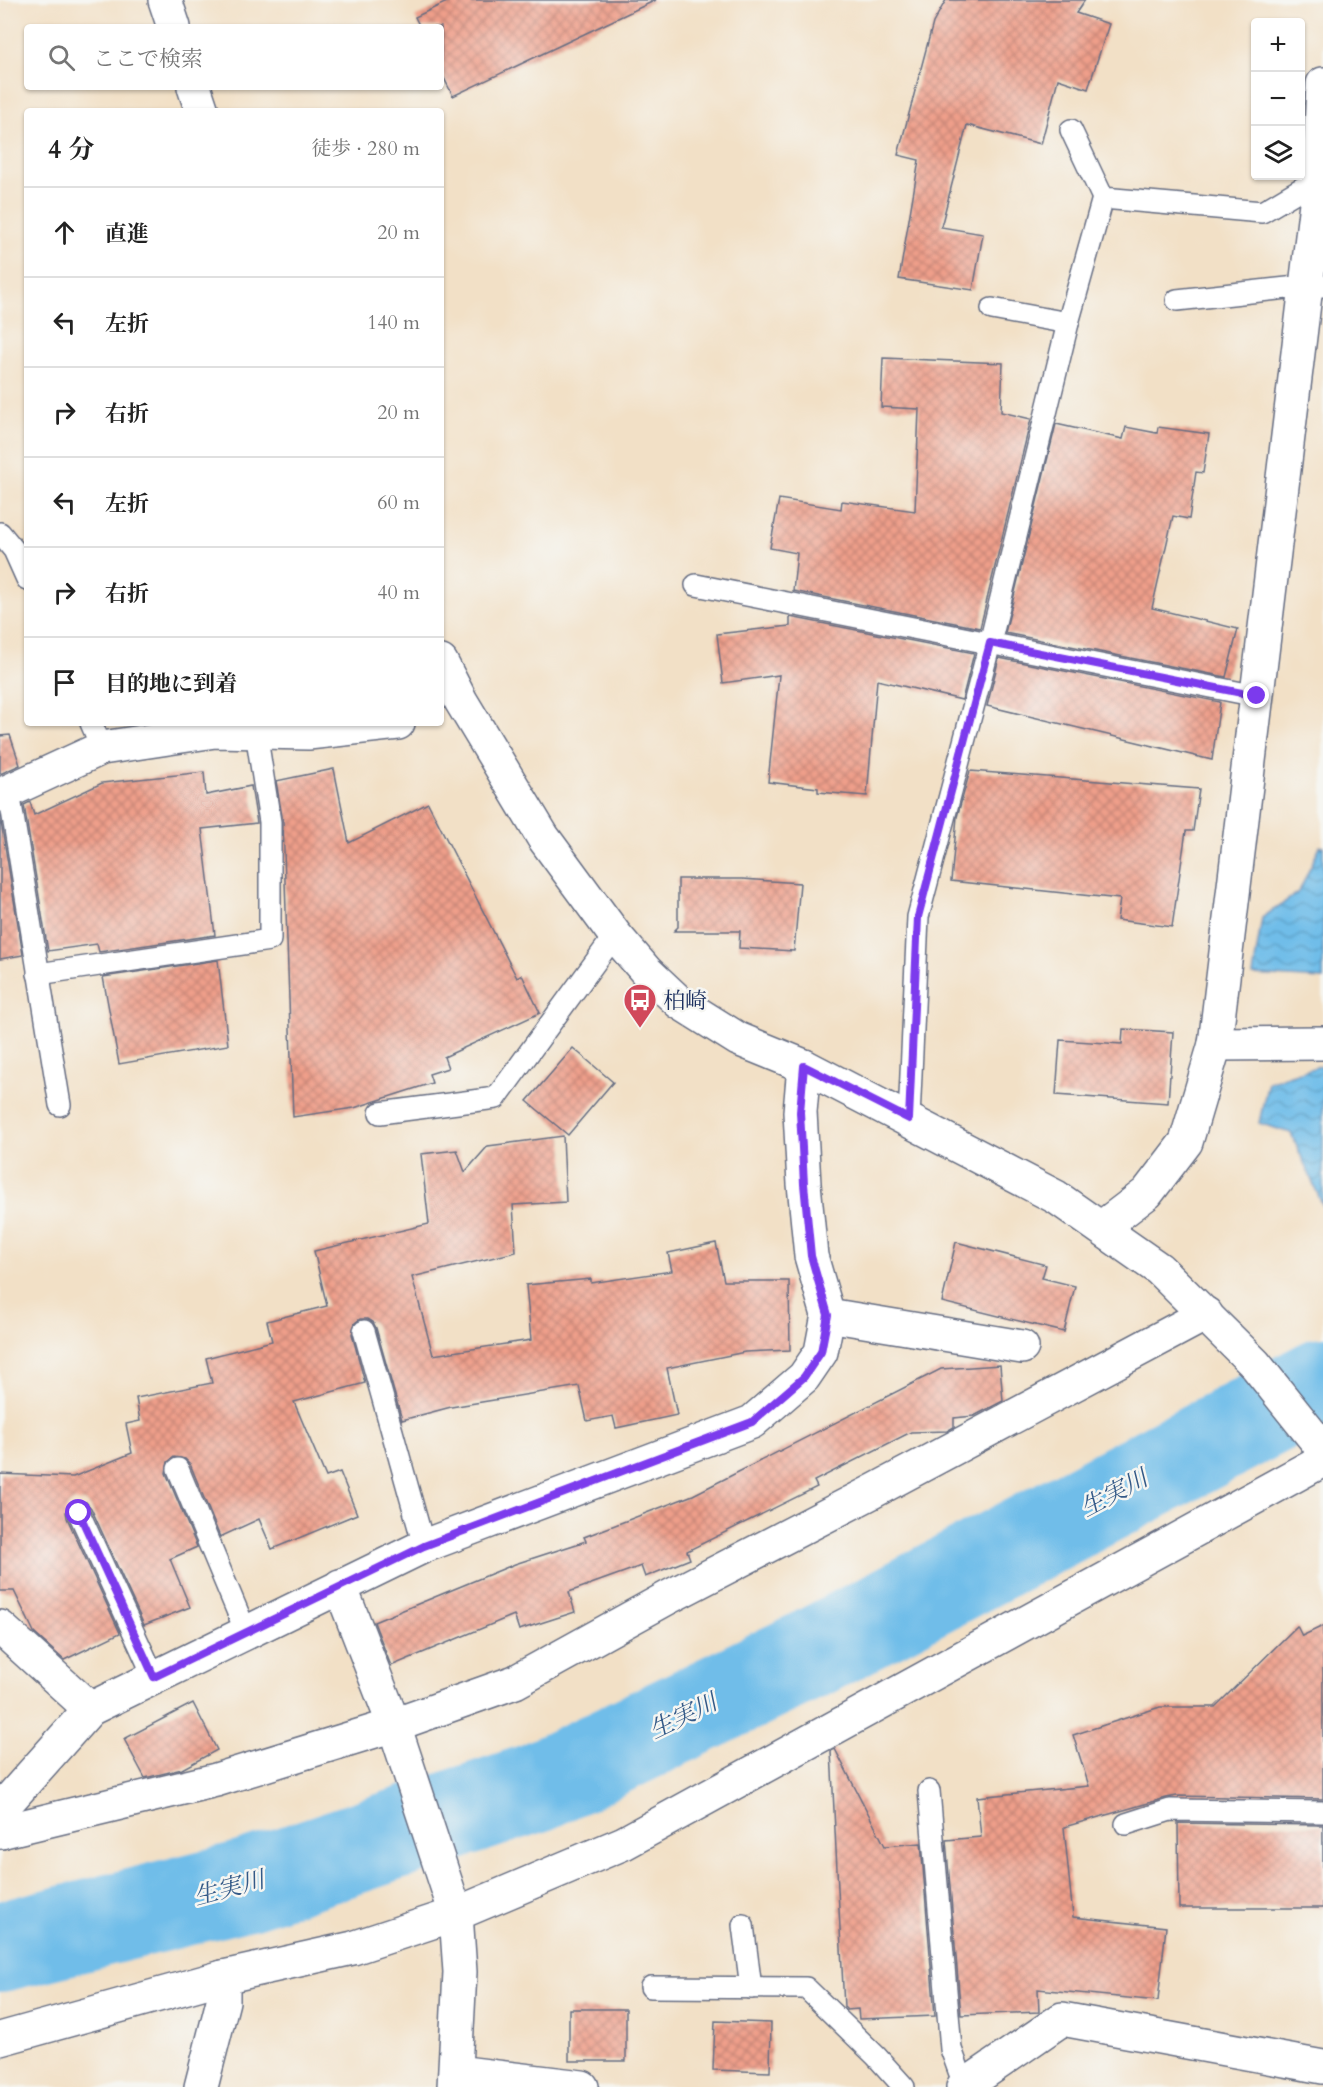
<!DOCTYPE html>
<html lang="ja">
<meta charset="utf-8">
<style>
:root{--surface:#fff;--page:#f6f6f6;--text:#222;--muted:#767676;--line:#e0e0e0}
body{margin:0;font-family:Cardo,"Noto Serif JP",serif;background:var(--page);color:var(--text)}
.controls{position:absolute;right:18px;top:18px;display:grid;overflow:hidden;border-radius:6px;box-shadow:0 2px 4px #0004}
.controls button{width:54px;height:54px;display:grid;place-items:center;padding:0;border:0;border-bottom:2px solid var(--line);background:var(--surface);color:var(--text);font:30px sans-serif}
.stop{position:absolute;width:18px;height:18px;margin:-14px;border:4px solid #7c3aed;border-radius:50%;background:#fff}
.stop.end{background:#7c3aed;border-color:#fff;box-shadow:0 2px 6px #0008}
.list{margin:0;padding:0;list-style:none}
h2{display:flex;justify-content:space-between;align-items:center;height:78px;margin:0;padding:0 24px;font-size:26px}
h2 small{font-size:20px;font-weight:400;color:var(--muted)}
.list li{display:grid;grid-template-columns:39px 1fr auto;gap:18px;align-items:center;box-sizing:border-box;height:90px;padding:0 24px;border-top:2px solid var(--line)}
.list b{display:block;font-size:22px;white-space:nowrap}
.list em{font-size:20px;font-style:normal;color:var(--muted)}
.icon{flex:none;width:33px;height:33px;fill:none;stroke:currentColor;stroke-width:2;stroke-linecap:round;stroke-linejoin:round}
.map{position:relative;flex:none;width:1323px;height:2087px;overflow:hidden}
.search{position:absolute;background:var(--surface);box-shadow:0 2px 4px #0004;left:24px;top:24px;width:420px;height:66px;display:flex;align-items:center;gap:15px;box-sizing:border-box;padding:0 21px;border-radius:6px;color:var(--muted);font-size:22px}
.panel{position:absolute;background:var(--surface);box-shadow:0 2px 4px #0004;left:24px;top:108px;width:420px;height:618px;border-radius:6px}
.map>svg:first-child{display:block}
.water{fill:url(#water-waves);stroke:#4576a4;stroke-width:1.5}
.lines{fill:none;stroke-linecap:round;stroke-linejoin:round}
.river{stroke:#6fbde9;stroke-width:90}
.building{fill:url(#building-cross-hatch)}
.service-casing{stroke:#666d82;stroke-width:24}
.minor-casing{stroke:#666d82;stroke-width:36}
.tertiary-casing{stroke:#666d82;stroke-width:36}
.service{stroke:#fff;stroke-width:21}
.minor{stroke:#fff;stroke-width:33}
.tertiary{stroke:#fff;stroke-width:33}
.route{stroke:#7c3aed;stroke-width:8}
.labels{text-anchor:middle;stroke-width:5;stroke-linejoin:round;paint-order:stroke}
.poi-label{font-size:22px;fill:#1b2f5e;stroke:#f6f6f2;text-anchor:start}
.water-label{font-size:24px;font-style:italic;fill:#345a88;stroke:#f6f6f2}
</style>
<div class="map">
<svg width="1323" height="2087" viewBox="0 0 1323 2087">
<defs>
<pattern id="water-waves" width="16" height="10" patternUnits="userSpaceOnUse" patternTransform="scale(1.5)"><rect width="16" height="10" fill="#6fbde9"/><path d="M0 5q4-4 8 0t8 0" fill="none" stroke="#5a9ac0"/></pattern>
<pattern id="building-cross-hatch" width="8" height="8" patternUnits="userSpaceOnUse" patternTransform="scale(1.5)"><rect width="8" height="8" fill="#ef9f8a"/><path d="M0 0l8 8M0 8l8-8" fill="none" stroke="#c18274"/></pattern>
</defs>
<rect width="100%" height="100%" fill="#f6f6f2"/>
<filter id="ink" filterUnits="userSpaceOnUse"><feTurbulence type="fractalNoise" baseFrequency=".0167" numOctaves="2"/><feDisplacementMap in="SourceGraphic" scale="12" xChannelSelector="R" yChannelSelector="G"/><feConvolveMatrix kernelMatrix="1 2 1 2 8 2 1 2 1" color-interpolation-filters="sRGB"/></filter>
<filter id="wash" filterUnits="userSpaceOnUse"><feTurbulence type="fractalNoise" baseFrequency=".008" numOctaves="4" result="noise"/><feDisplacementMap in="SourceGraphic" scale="24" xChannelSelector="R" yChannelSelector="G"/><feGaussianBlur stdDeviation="1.35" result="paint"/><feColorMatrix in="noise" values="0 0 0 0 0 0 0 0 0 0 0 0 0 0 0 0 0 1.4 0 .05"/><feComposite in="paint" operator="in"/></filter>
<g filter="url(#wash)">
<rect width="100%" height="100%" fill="#f2e0c6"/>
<g class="water">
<polygon points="1320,846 1323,846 1323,979 1253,975 1262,918 1299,892"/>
<polygon points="1323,1065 1323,1206 1291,1133 1259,1123 1268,1082"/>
</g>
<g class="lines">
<polyline class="river" points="0,1947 247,1885 537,1787 809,1655 1323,1382"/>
</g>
<g id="blocks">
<g class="building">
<polygon points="451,0 656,0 453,96 441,72 441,27 420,27 415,17"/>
<polygon points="946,0 1085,0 1076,13 1109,24 1088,89 1058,79 1041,144 967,125 941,227 983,234 973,290 899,279 919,160 898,155 933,23"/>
<polygon points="883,358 1003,363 1001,412 1031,419 980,628 793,591 797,553 770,548 779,499 841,509 842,501 915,511 919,409 881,407"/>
<polygon points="1056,424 1123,439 1126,427 1157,433 1158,427 1209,434 1203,473 1196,472 1189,519 1173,516 1152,608 1238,629 1226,677 1005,633"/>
<polygon points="790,617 974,653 962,700 877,680 867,796 818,792 818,788 768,782 779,675 723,683 717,634 790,626"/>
<polygon points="999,658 1220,702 1212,760 987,706"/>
<polygon points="10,735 20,765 0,774 0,736"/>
<polygon points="334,769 349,843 428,803 517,978 522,975 540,1013 444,1057 448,1068 429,1074 432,1083 354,1108 293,1117 283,822 276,781"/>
<polygon points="970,771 1199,789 1193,831 1186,831 1172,927 1117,920 1120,899 951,881 957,817"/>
<polygon points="204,772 206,795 251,786 257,823 202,829 215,935 99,952 97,944 48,951 24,805 30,802 34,815 102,783"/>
<polygon points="0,816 23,955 0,959"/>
<polygon points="678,879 742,879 800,883 794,951 739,948 740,931 674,931 678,927"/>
<polygon points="218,960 228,1045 119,1064 103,977"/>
<polygon points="1123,1029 1173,1032 1168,1103 1056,1095 1060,1040 1122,1044"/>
<polygon points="573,1048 613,1082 568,1135 527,1101"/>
<polygon points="563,1136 566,1202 513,1205 516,1252 412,1277 433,1355 531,1340 526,1285 591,1279 591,1283 672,1271 668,1253 716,1243 724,1281 789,1281 790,1350 745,1352 667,1368 677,1415 616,1428 613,1416 587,1421 579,1386 451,1407 402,1420 376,1328 373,1322 368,1319 360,1319 355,1323 352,1334 365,1383 294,1402 326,1477 340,1472 357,1514 272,1549 259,1519 220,1537 190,1464 185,1459 174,1457 168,1462 166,1473 197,1547 170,1559 190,1607 144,1625 91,1508 86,1502 74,1501 68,1506 66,1512 67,1518 120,1633 64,1660 35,1634 14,1591 0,1591 0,1474 73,1477 132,1453 126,1424 140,1421 136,1398 212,1383 206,1358 272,1341 267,1321 327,1306 314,1251 429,1224 421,1154 457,1150 465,1172 488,1146"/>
<polygon points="956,1242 1046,1265 1042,1278 1075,1286 1064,1332 942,1302"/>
<polygon points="1000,1365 1003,1401 974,1416 954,1418 954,1427 947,1431 911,1432 814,1481 817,1487 687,1551 690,1559 645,1577 641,1566 569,1592 575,1612 519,1630 514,1615 391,1666 374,1622 515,1564 586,1541 584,1537 693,1495 941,1369"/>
<polygon points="1297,1626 1302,1636 1323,1626 1323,1799 1177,1796 1166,1798 1064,1827 1073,1917 1166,1927 1158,2001 1038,1989 1039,2012 961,2015 946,1840 981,1837 977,1797 1089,1786 1073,1735 1160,1707 1215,1707"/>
<polygon points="193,1703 217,1750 182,1769 145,1778 124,1739"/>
<polygon points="835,1749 885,1846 921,1843 935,2016 859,2019 858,2009 847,2010 844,2007 831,1751"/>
<polygon points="1178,1823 1323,1825 1323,1908 1179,1908"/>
<rect x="569" y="2009" width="57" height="52"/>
<polygon points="715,2021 771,2023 770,2072 713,2070"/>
</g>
</g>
</g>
<g filter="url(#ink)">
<use href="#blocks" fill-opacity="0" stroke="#666d82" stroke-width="1.5"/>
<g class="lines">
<g class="service-casing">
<g id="service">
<polyline points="1071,130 1103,198 1262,212 1319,178"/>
<polyline points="1177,300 1306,286 1323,286"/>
<polyline points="992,309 1068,323"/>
<polyline points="0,533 14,550 27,579"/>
<polyline points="696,585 1257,696"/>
<polyline points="91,723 102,748"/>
<polyline points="9,792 60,1105"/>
<polyline points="38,974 270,940 270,822 256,732"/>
<polyline points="380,1113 496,1098 615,935"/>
<polyline points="909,1119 918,917 990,643 1068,323 1103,198"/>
<polyline points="364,1331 424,1546"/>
<polyline points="178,1469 246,1632"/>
<polyline points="79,1513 154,1677"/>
<polyline points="929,1791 951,2049 964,2085"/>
<polyline points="1126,1824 1170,1810 1323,1812"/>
<polyline points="743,1925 751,1988"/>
<polyline points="651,1987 806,1988 876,2056 904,2087"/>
</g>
</g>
<g class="minor-casing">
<g id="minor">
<polyline points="0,795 102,748 215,731 308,733 398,723"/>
<polyline points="1215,1044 1323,1043"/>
<polyline points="1101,1228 1147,1193 1186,1142 1215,1044 1319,178 1323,84"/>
<polyline points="828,1315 1022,1347"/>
<polyline points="340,1586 394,1725 456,1914 460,1972 454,2087"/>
<polyline points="0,1627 90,1709"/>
<polyline points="0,1832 216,1780 394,1725 515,1682 669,1597 870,1493 1206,1314"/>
<polyline points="1,1832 1,1809 90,1709 424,1546 752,1422 804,1377 821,1352 828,1315 811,1256 804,1184 800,1112 804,1066"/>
<polyline points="0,2039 223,1977 353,1948 456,1914 624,1843 1323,1460"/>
<polyline points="456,2072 582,2087"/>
<polyline points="201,2087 223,2001 223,1977"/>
<polyline points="963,2087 1062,2019 1323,2067"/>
</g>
</g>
<g class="tertiary-casing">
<g id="tertiary">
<polyline points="165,0 174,27"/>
<polyline points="194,87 202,111"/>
<polyline points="441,662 461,701 543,837 615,935 646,971 679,1002 738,1039 804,1066 1056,1197 1159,1269 1255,1364 1323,1449"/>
</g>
</g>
<use href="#service" class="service"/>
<use href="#minor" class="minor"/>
<use href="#tertiary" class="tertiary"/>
</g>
</g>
<g class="lines" filter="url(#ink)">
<polyline class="route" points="79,1513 154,1677 424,1546 752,1422 804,1377 821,1352 828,1315 811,1256 804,1184 800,1112 804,1066 909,1119 918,917 990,643 1257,696"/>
</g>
<defs>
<g id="bus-pin" transform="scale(1.725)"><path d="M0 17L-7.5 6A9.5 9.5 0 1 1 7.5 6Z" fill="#d1495b" stroke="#f6f6f2"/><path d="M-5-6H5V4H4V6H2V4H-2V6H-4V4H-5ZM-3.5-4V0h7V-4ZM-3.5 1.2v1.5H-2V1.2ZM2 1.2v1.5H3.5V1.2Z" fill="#fff"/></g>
</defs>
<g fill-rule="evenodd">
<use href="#bus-pin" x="640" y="1000"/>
</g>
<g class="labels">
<g class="poi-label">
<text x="663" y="1008">柏崎</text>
</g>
<g class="water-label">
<text transform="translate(1114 1493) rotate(-28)" y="8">生実川</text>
<text transform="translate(683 1716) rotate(-26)" y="8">生実川</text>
<text transform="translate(229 1888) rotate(-15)" y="8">生実川</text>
</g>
</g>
</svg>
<div class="controls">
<button>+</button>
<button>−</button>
<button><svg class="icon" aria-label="layers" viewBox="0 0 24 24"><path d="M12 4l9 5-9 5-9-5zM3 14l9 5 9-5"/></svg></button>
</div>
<div class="stop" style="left:79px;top:1513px"></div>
<div class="stop end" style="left:1257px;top:696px"></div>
<div class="search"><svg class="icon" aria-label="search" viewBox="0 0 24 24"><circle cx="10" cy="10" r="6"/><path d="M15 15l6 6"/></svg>ここで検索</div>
<section class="panel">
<h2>4 分<small>徒歩 · 280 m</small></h2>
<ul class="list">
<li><svg class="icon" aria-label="ahead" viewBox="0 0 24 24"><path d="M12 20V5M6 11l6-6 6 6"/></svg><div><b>直進</b></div><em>20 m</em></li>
<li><svg class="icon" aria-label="left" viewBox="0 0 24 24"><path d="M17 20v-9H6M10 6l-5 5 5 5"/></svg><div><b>左折</b></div><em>140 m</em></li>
<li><svg class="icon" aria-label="right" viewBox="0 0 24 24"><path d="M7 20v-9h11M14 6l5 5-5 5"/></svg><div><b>右折</b></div><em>20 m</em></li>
<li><svg class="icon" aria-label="left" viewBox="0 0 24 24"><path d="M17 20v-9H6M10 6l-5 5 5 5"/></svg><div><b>左折</b></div><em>60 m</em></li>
<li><svg class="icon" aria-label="right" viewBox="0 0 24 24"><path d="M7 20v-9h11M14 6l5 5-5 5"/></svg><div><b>右折</b></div><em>40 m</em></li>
<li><svg class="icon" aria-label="arrive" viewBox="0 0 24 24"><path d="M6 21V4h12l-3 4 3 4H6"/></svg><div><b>目的地に到着</b></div></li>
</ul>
</section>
</div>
